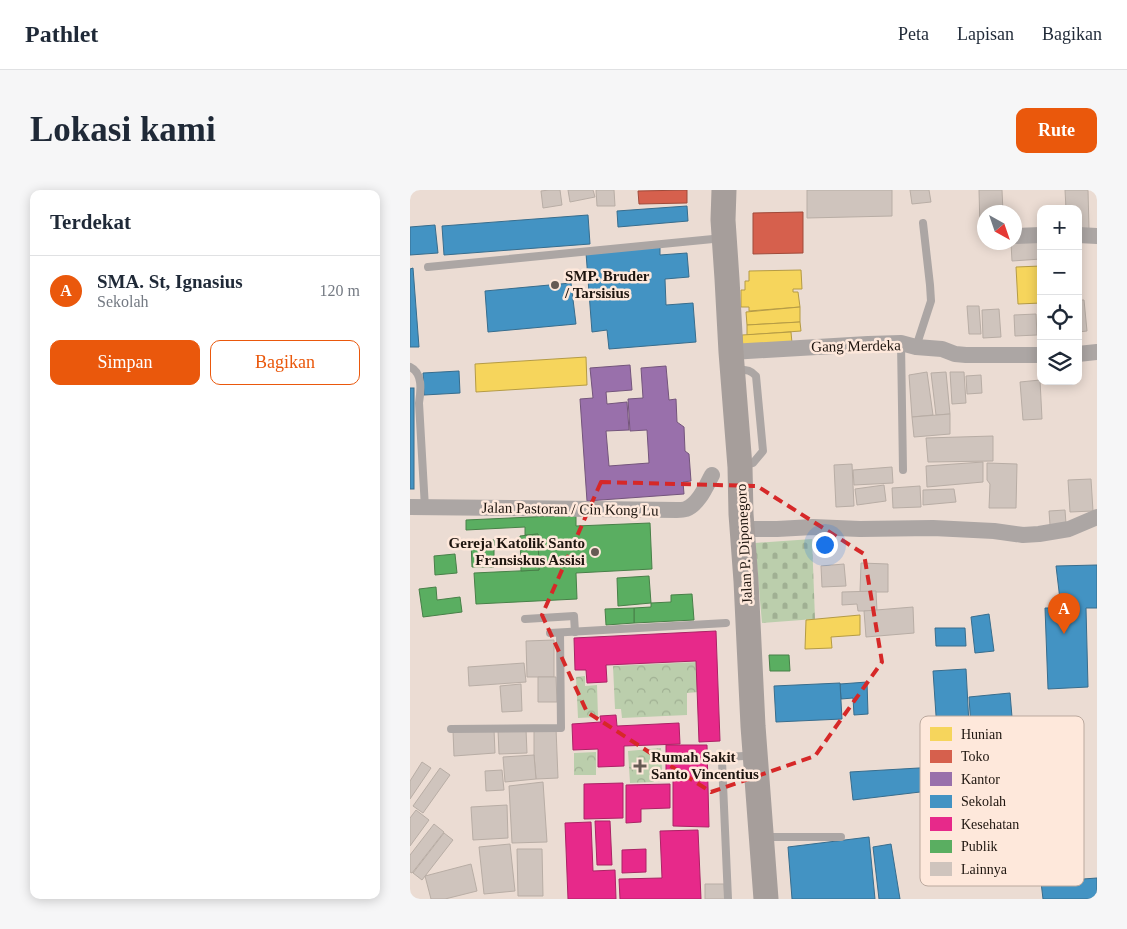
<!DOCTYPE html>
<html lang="id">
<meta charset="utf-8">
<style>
:root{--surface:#fff;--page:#f6f6f7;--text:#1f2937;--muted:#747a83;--line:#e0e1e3;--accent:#ea580c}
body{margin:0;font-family:"Times New Roman",serif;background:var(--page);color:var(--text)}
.controls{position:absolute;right:15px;top:15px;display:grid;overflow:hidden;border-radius:10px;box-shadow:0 2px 12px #0003}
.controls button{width:45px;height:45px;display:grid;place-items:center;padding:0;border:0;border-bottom:1px solid var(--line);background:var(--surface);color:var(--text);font:25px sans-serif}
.compass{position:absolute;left:567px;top:15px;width:45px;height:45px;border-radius:50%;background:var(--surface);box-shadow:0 2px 12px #0003;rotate:140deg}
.you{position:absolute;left:414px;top:354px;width:18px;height:18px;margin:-12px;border:4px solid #fff;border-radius:50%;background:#1a73e8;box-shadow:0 0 0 8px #1a73e833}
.badge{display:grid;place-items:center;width:32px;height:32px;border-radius:50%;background:var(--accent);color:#fff;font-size:16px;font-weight:700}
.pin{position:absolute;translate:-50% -41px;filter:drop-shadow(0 1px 2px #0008)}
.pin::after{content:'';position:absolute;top:26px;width:18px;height:15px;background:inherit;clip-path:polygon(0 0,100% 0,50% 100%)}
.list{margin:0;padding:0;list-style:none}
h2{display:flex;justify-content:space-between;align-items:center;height:65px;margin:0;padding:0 20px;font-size:21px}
h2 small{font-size:16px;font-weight:400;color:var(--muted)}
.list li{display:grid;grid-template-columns:32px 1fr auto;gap:15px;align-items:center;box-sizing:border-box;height:70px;padding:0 20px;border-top:1px solid var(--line)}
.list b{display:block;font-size:19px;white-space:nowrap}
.list p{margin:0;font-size:16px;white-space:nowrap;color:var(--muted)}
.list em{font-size:16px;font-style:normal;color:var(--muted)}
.actions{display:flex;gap:10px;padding:15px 20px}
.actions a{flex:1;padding:11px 0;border:1px solid var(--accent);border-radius:10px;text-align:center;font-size:18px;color:var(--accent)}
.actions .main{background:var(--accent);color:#fff}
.icon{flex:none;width:28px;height:28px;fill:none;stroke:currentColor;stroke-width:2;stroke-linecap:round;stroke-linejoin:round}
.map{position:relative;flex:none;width:687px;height:709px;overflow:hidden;border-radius:10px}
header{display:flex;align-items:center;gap:30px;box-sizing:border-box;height:70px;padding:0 25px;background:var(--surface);border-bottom:1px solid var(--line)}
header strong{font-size:24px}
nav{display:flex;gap:28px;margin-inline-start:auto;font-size:18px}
.intro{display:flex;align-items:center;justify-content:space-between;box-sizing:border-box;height:120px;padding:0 30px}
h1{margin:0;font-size:35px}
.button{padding:12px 22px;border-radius:10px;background:var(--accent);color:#fff;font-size:18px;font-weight:700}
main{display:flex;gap:30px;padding:0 30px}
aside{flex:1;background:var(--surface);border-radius:10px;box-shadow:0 2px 12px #0003}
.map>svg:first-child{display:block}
.cemetery{fill:url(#cemetery-stones)}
.park{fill:url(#park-crowns)}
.homes{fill:#f6d55c;stroke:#b59b45}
.shops{fill:#d6604d;stroke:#9f4a3a}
.offices{fill:#9970ab;stroke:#74557c}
.schools{fill:#4393c3;stroke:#386d8d}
.health{fill:#e7298a;stroke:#ab2365}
.public{fill:#5aae61;stroke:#488048}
.building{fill:#cfc4bd;stroke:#b8ada5}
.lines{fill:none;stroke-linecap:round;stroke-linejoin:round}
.lane{stroke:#aca6a4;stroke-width:8}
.street{stroke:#aca6a4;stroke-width:16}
.primary{stroke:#a69e9b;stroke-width:25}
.marked{fill:none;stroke:#d62828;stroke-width:4;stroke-dasharray:10 6;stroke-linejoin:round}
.poi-dot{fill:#665b54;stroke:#fee8db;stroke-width:2}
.labels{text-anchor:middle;stroke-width:5;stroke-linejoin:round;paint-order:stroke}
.poi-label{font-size:15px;font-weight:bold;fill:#1e150f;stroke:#fee8db;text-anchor:start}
.street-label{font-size:15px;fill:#1e150f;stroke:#fee8db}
.key{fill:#fee8db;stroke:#bba99e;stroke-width:1}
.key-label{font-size:14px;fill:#1e150f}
</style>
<header>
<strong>Pathlet</strong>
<nav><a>Peta</a><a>Lapisan</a><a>Bagikan</a></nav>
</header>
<div class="intro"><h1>Lokasi kami</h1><a class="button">Rute</a></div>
<main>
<aside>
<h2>Terdekat<small></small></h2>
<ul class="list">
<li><span class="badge">A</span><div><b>SMA. St, Ignasius</b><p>Sekolah</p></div><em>120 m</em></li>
</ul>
<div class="actions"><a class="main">Simpan</a><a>Bagikan</a></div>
</aside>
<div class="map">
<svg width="687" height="709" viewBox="0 0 687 709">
<defs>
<pattern id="cemetery-stones" width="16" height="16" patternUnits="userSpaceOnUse" patternTransform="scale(1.25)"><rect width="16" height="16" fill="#bbceac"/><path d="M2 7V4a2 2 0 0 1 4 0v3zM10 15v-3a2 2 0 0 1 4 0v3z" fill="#a0b093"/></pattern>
<pattern id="park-crowns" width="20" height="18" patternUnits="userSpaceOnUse" patternTransform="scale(1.25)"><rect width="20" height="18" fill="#bbceac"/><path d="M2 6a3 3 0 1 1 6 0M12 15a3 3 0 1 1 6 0" fill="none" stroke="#a0b093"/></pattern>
</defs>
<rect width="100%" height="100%" fill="#ebdcd3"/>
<polygon class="cemetery" points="402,349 405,429 352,433 345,353"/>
<g class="park">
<polygon points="288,472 289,502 277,503 277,525 212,528 211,519 205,519 203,476"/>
<polygon points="175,486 175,496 187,495 188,527 168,528 166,487"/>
<polygon points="251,558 252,580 243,580 244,592 220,593 218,561"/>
<polygon points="186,562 186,585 164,585 164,563"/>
</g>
<g class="homes">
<polygon points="631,76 631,113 608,114 606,77"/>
<polygon points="391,80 392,99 383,99 383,102 388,102 390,117 339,121 339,117 331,117 331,100 335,100 335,91 339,91 339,81"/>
<polygon points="390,117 390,132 337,135 336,122"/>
<polygon points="390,132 391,141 337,145 337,135"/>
<polygon points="381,142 382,153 333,157 332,145"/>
<polygon points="176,167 177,195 66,202 65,174"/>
<polygon points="450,425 450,445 421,447 422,458 395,459 396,430"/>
</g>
<g class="shops">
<polygon points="277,0 277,13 229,14 228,1"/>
<polygon points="393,22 393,63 343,64 343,23"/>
</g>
<polygon class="offices" points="220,175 222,200 196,202 197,214 217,212 219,240 196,241 199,276 239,273 237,240 220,241 218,209 233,208 231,178 256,176 259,210 266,209 267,232 274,237 275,261 279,264 281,291 273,292 274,304 177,311 170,209 183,208 180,178"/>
<g class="schools">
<polygon points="277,16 278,31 208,37 207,21"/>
<polygon points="178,25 180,54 34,65 32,36"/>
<polygon points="25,35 28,63 0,65 0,37"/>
<polygon points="250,57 250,65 277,63 279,87 255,89 256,115 283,113 286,152 199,159 197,140 182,142 176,63"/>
<polygon points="3,78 9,157 0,157 0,79"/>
<polygon points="161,93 166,134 78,142 75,101"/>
<polygon points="49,181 50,203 14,205 13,183"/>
<rect x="0" y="198" width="4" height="101"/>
<polygon points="687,375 687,418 676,418 678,497 638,499 635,418 651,418 646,376"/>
<polygon points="579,424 584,461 565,463 561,427"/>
<polygon points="525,438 555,438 556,456 526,456"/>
<polygon points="556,479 560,553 528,555 523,481"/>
<polygon points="457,492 458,524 444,525 443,508 431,509 430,494"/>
<polygon points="430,493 432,529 366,532 364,496"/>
<polygon points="600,503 603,539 603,550 562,553 559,507"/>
<polygon points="526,577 527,600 443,610 440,582"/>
<polygon points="459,647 465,709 382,709 378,657"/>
<polygon points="481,654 490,709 469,709 463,657"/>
<polygon points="687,688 687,709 633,709 631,692"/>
</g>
<g class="health">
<polygon points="306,441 310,551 289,552 286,471 196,475 197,492 177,493 176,480 165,480 164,448"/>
<polygon points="206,525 207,536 269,533 270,554 214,556 214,576 188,577 188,559 163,560 162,534 191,532 190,526"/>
<polygon points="256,555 297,555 299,637 263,636 263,584 256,584"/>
<polygon points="213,593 213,628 174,629 174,594"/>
<polygon points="260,594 260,618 231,619 231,632 216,633 216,595"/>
<polygon points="185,631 200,631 202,675 187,675"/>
<polygon points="181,632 183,681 205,680 206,709 158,709 155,633"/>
<polygon points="288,640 291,709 210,709 209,689 252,688 250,641"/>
<polygon points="236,659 236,682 212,683 212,660"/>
</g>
<g class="public">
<polygon points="166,325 166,336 240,333 242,379 166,383 167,409 66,414 64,383 129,380 128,344 115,345 115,337 56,340 56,330"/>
<polygon points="128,344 129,380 111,381 110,346"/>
<polygon points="84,350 84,377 62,377 61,351"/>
<polygon points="45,364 47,383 25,385 24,366"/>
<polygon points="239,386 241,413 208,416 207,388"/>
<polygon points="26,397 27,410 50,407 52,422 13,427 9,399"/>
<polygon points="282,404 284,430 224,433 224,418 241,417 241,413 261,412 261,405"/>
<polygon points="224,418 224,433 196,435 195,419"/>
<polygon points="359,465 379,465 380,481 360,481"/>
</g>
<g class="building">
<polygon points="139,0 150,0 152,15 133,18 131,1"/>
<polygon points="158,0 183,0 185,7 160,12"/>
<polygon points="186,0 204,0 205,16 187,16"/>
<polygon points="397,0 482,0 482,26 397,28"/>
<polygon points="500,0 519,0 521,12 502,14"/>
<polygon points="569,0 592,0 593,22 574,22 574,39 570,39"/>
<polygon points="655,0 678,0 679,39 668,39 668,19 656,19"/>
<polygon points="631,51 631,69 602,71 601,53"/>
<polygon points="668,110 674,110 677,141 668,142"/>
<polygon points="557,116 569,116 571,144 559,144"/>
<polygon points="589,119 591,147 573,148 572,120"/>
<polygon points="626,124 627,145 605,146 604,125"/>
<polygon points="517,182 523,225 502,227 499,185"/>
<polygon points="536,182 540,224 526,225 521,183"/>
<polygon points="540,182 554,182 556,213 542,214"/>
<polygon points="571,185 572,203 557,204 556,186"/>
<polygon points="630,190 632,229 613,230 610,192"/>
<polygon points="540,224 540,244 504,247 502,227"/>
<polygon points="583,246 583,271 518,272 516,248"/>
<polygon points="573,272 573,292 517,297 516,276"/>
<polygon points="577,273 607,274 606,318 579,318 580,294 577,290"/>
<polygon points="442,274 444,316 426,317 424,275"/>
<polygon points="482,277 483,293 444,295 443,280"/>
<polygon points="681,289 683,321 660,322 658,290"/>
<polygon points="474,295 476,311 447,315 445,299"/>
<polygon points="510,296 511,317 483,318 482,298"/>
<polygon points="544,299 546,312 513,315 513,300"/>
<polygon points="655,320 656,334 640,335 639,321"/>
<polygon points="451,373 478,374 478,402 450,402"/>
<polygon points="434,374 436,396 412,397 411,376"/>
<polygon points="466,401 467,421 448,421 447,414 432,415 432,402"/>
<polygon points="503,417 504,443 456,447 454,421"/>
<polygon points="144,450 144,487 117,487 116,451"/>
<polygon points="114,473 116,492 59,496 58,477"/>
<polygon points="128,487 146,487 147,512 128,512"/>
<polygon points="111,494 112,521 92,522 90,496"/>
<polygon points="146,538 148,588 126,589 124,565 124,539"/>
<polygon points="84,539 85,563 44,566 43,541"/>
<polygon points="116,539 117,563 89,564 88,540"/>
<polygon points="124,565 126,589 95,592 93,567"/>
<polygon points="12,572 21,578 0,609 0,591"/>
<polygon points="30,578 40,585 13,623 3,616"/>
<polygon points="92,580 94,600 76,601 75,581"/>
<polygon points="133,592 137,652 102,653 99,596"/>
<polygon points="97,615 98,648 63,650 61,617"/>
<polygon points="6,620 19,630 0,656 0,628"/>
<polygon points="24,634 34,642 2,683 0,682 0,665"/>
<polygon points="34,643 43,650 12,690 3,683"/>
<polygon points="100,654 105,701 74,704 69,657"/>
<polygon points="107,659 132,659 133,706 108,706"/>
<polygon points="61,674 67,701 35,709 21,709 15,686"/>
<polygon points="295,694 314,694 315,709 295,709"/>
</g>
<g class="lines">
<g class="lane">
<polyline points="18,77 303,49"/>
<polyline points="491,153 493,280"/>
<polyline points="506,157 521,111 520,95 513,33"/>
<path d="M0,177C13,183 11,200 9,213L15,318"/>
<path d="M326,179C335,180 340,179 346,186L353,261L343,273L333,276"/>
<polyline points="115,429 164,426 165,442"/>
<polyline points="140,443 316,433"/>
<polyline points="41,539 151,538 150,443"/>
<polyline points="355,647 431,647"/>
<polyline points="318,709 312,571 316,567 334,566"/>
</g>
<g class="street">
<polyline points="668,45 687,46"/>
<polyline points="604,46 631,45"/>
<polyline points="321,162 458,154 491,153 506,157 532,159 545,164 556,165 631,165"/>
<polyline points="668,164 687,162"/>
<path d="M0,317L267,320C270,320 273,320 276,319C289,314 296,296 302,285"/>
<polyline points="332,339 367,339 403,337 450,339 523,338 584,341 613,345 629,344 659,339 687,327"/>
</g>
<polyline class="primary" points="314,0 313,30 317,89 321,162 330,277 331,324 336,391 343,536 356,709"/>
</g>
<path class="marked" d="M191,292L347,296L454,364L472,472L405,566L301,602L177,522L132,425Z"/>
<g class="poi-dot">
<circle cx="145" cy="95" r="5"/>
<circle cx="185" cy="362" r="5"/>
<path d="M227.5 568.5h5v5h5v5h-5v5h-5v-5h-5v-5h5z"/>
</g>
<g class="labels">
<g class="poi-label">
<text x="155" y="91">SMP. Bruder<tspan x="155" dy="17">/ Tarsisius</tspan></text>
<text x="175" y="358" text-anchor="end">Gereja Katolik Santo<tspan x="175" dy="17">Fransiskus Assisi</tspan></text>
<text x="241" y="572">Rumah Sakit<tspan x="241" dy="17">Santo Vincentius</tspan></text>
</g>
<g class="street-label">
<text transform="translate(446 156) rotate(-1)" y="5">Gang Merdeka</text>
<text transform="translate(160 319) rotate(1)" y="5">Jalan Pastoran / Cin Kong Lu</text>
<text transform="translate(334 354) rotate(-93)" y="5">Jalan P. Diponegoro</text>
</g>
</g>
<rect x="510" y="526" width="164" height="170" rx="8" class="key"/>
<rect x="520" y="537" width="22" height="14" fill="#f6d55c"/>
<rect x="520" y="560" width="22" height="13" fill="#d6604d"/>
<rect x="520" y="582" width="22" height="14" fill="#9970ab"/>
<rect x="520" y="605" width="22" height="13" fill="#4393c3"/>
<rect x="520" y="627" width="22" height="14" fill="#e7298a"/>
<rect x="520" y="650" width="22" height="13" fill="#5aae61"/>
<rect x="520" y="672" width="22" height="14" fill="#cfc4bd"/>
<g class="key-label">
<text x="551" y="549">Hunian</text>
<text x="551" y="571">Toko</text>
<text x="551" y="594">Kantor</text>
<text x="551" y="616">Sekolah</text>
<text x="551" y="639">Kesehatan</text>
<text x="551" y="661">Publik</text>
<text x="551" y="684">Lainnya</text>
</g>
</svg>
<div class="controls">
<button>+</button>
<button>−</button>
<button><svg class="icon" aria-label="locate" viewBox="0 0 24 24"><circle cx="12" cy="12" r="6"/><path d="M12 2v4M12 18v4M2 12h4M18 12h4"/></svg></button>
<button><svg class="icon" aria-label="layers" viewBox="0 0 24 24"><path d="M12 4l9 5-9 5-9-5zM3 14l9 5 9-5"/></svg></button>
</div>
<svg class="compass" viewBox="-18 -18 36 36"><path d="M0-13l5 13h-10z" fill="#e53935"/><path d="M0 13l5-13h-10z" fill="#747a83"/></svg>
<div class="you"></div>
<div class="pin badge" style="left:654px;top:444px">A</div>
</div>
</main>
